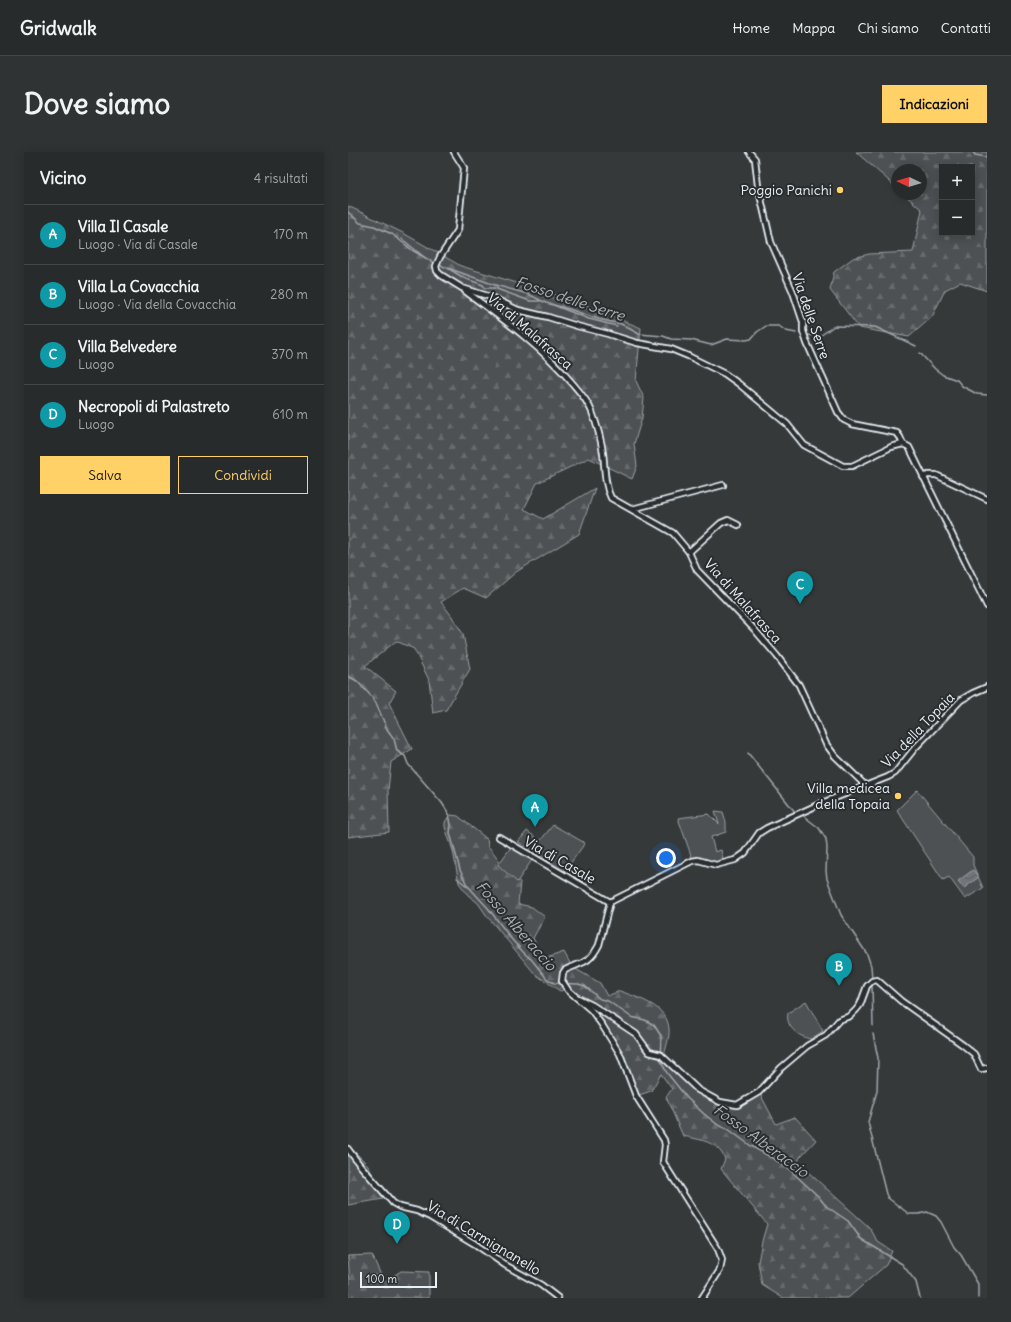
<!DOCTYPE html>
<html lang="it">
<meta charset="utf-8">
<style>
:root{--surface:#282b2c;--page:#303334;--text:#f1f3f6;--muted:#a5a7a9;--line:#444748;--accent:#ffd166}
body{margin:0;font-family:Delius,sans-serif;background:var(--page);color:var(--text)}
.controls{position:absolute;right:12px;top:12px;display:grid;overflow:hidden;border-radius:0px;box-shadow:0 2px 10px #0003}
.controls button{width:36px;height:36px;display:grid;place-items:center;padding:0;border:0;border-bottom:1px solid var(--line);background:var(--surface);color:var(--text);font:20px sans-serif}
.compass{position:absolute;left:543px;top:12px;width:36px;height:36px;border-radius:50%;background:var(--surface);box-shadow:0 2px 10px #0003;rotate:274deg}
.scale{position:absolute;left:12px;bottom:10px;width:77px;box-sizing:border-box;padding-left:4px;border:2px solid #e8f1f8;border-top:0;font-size:11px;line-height:14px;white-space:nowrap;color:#e8f1f8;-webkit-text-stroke:3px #2a2d2e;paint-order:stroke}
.you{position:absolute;left:318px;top:706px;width:14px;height:14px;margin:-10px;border:3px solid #fff;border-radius:50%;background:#1a73e8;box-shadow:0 0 0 6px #1a73e833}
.badge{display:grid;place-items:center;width:26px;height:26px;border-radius:50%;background:var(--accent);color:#fff;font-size:13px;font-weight:700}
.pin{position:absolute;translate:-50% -33px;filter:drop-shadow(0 1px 2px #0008)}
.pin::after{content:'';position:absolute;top:21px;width:14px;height:12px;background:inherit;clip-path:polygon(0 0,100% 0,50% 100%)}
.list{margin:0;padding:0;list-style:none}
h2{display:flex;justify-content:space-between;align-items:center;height:52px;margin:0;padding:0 16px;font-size:17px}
h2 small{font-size:13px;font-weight:400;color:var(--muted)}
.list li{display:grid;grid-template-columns:26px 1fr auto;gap:12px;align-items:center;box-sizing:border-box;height:60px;padding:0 16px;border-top:1px solid var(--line)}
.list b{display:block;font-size:15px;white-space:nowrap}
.list p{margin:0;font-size:13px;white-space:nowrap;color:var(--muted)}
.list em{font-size:13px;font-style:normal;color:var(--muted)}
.actions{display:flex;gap:8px;padding:12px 16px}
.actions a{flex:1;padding:9px 0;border:1px solid var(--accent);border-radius:0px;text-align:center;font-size:14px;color:var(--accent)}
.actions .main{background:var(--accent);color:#111}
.map{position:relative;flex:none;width:639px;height:1146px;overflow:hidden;border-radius:0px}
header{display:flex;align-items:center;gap:24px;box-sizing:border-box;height:56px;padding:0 20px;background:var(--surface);border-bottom:1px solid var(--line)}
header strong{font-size:19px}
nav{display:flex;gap:22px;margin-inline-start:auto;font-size:14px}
.intro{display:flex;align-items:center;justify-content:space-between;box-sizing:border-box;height:96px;padding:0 24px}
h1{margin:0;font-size:28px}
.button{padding:10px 18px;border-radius:0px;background:var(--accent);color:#111;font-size:14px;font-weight:700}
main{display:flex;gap:24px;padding:0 24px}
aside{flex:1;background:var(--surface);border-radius:0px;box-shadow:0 2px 10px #0003}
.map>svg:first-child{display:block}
.forest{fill:url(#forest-firs);stroke:#9aa1a5;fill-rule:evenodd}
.park{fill:#4d5152;stroke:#9aa1a5}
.water{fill:url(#water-waves);stroke:#a0a7ac}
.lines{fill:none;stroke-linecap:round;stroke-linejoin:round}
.stream{stroke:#a0a7ac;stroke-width:1.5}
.minor-casing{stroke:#e8f1f8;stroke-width:8}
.minor{stroke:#2a2d2e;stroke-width:4.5}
.poi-dot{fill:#ffd166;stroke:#2a2d2e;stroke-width:1.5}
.labels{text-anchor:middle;stroke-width:4;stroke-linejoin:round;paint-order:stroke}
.poi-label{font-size:14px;fill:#e8f1f8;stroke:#2a2d2e;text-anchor:end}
.street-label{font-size:14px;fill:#e8f1f8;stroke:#2a2d2e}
.water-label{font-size:15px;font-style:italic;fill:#acb3b8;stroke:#2a2d2e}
</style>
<header>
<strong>Gridwalk</strong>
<nav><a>Home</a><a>Mappa</a><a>Chi siamo</a><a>Contatti</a></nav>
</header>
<div class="intro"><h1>Dove siamo</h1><a class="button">Indicazioni</a></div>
<main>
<aside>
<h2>Vicino<small>4 risultati</small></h2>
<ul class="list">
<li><span class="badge" style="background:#0f9aa8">A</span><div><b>Villa Il Casale</b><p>Luogo · Via di Casale</p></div><em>170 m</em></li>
<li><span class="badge" style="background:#0f9aa8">B</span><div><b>Villa La Covacchia</b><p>Luogo · Via della Covacchia</p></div><em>280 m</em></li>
<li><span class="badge" style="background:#0f9aa8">C</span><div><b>Villa Belvedere</b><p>Luogo</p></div><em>370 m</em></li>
<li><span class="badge" style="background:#0f9aa8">D</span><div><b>Necropoli di Palastreto</b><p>Luogo</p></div><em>610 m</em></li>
</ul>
<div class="actions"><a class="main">Salva</a><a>Condividi</a></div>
</aside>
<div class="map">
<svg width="639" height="1146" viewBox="0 0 639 1146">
<defs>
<pattern id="forest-firs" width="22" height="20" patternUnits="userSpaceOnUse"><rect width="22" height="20" fill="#4d5152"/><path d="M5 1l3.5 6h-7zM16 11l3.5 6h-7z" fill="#676a6c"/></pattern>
<pattern id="water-waves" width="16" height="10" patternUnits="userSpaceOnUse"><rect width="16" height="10" fill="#707579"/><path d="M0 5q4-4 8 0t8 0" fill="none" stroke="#5b5e62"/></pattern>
</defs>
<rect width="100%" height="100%" fill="#35393a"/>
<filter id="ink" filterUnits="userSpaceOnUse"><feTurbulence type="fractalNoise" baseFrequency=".025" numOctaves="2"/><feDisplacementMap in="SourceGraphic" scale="8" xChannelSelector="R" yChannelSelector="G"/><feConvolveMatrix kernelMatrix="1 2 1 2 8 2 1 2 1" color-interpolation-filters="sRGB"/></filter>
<g filter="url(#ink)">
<g class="forest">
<path d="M508,0H639V139L612,130L597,138L584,165L561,185L511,176L482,138L486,120L505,106L521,102L565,100L574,58L556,42H573V18H549V36ZM594,15H624V81H594Z"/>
<polygon points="0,54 55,81 113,114 228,149 293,176 288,229 296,246 294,266 286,292 289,314 284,327 241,306 189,331 176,357 195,367 247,336 231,382 168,420 138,446 115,436 93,450 103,463 115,482 122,517 98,558 85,561 81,528 66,497 48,489 17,514 48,539 41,551 64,597 43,610 40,638 41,680 0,685"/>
<path d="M103,663L110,664L139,687L140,694L148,704L154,714L172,730L170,752L184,755L197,765L185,786L196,807L216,800L224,815L252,831L259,844L272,839C290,846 320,854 321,877C322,886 317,897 316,905L350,938L372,950L388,953L411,940L428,972L447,965L468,988L452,1005L448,1015L459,1019L522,1076L530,1090L544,1099L538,1113L500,1146H435L414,1133L410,1110L414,1089L419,1072L373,1017L377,1007C369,989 353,988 335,984L318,945L324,937L313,922L303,939L288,944L277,915L249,866L220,837L212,839L187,822L139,764L130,751L120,743L111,731L105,699L97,675V670L101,664Z"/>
<polygon points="0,993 20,1013 35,1047 0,1053"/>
<polygon points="24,1103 36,1130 53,1119 81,1120 81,1146 0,1146 0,1135 2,1131 0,1104"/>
</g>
<g class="park">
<polygon points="569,638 625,705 625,713 635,736 617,747 601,725 595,728 549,658"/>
<polygon points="367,659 375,660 378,670 378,680 363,685 367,700 373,698 375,707 368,710 344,706 330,666 361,662 371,672"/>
<polygon points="205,673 237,691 217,719 170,690 179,679 192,689"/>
<polygon points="163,695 184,708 169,730 150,713"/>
<path d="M458,849L475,879L463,887C451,885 437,875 440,861Z"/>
</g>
<polygon class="water" points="625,718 631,725 616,736 610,729"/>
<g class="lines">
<g class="stream">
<polyline points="625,0 627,3 639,5"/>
<polyline points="0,60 12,71 26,74 44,82 64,98 86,111 147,133 180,142 198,151 221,157 250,167 273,172 291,182 315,184 323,187 343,188 363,193 379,187 398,188 403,187 409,180 418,174 431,174 438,179 448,181"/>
<polyline points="54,87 76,105"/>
<polyline points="98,115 116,126 135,133 137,136 146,136 182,149 192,149"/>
<polyline points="203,152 241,167 269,174"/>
<polyline points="458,183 472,184 486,174 527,175 568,194"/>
<polyline points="572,201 587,217 595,223 609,228 614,234 629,242 639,243"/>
<polyline points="0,524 9,529 24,545 28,551 39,577 46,587 49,599 57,604 60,612 94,651 101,662 103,673 102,681 112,718 119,733 140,756 165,789 177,802 184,808 199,827 206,831 230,832 237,834 252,847 260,849 283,865 297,868 306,873 313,884 312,907 319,921 339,946 356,962 370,973 380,977 403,994 426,1007 443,1019 470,1044 478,1054 500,1069 513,1087 554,1112 568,1130 572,1146"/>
<polyline points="400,601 447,660"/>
<polyline points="453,662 471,676 478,687 479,696 478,719 479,727 493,763 519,802 523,814 524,827"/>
<polyline points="109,726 120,735"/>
<polyline points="524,833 525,874"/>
<polyline points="525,882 530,906 529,939 520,970 538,1042 540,1046 561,1062 571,1062 579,1060 588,1064 593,1070 606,1095 613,1103 630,1132 630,1146"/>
</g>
<g class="minor-casing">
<g id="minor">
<polyline points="106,0 116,16 110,78 92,105 88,114 89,119 93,123 114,136 143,145 170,158 200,165 229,174 260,182 289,191 323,197 340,204 377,222 391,232 439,272 456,293 495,314 504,314 543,295 555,292 561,295 639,454"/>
<polyline points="401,0 407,7 410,34 423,90 445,140 455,170 455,179 459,191 490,260 496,268 504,272 549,281 552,285 555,292"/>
<path d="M117,139C155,167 195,196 225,232C232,240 240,249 244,260C249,273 253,287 255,301C257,316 256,332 263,346L325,381L341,400L349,418L406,477L429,504L451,533L478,592L487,604L518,634"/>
<polyline points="575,325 580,323 588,323 639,347"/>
<polyline points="284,357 375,333"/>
<polyline points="341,400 373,371 380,368 390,373"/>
<polyline points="151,685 262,750"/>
<path d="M262,750L251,793C241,812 234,810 217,818L215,821L214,829L220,838L243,858L254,873L272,902L288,944L316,988L317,993L315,1010L370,1097L374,1108L372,1118L354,1146"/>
<polyline points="262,750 344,709 350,708 368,713 387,708 397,701 411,681 419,676 474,651 540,625 547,621 567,596 613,548 625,541 639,535"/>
<polyline points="228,845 244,853 288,882 301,900 313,903 315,905 350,938 372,950 389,953 411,940 433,916 459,894 478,883 491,868 502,864 508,858 512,853 519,834 524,829 529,828 553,849 615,893 626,902 633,917 639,916"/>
<polyline points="0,997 11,1012 45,1051 52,1055 69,1059 82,1065 127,1092 157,1113 193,1133 210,1146"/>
</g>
</g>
<use href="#minor" class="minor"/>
</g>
</g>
<g class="poi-dot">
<circle cx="492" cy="38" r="4"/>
<circle cx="550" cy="644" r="4"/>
</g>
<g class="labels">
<g class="poi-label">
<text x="484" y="43">Poggio Panichi</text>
<text x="542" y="641">Villa medicea<tspan x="542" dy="16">della Topaia</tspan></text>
</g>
<g class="street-label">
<text transform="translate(463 164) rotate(71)" y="5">Via delle Serre</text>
<text transform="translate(182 179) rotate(41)" y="5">Via di Malafrasca</text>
<text transform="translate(395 449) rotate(48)" y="5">Via di Malafrasca</text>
<text transform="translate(570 578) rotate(-46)" y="5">Via della Topaia</text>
<text transform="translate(212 708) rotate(30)" y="5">Via di Casale</text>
<text transform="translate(136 1086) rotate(31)" y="5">Via di Carmignanello</text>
</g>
<g class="water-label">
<text transform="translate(222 147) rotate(18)" y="5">Fosso delle Serre</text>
<text transform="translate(168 774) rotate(49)" y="5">Fosso Alberaccio</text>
<text transform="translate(413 989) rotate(36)" y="5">Fosso Alberaccio</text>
</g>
</g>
</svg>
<div class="controls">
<button>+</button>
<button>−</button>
</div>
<svg class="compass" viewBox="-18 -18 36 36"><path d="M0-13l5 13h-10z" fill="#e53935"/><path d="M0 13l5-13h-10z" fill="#a5a7a9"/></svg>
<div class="scale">100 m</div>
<div class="you"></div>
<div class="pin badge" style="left:187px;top:675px;background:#0f9aa8">A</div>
<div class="pin badge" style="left:491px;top:834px;background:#0f9aa8">B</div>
<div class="pin badge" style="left:452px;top:452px;background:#0f9aa8">C</div>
<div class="pin badge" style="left:49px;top:1092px;background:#0f9aa8">D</div>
</div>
</main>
